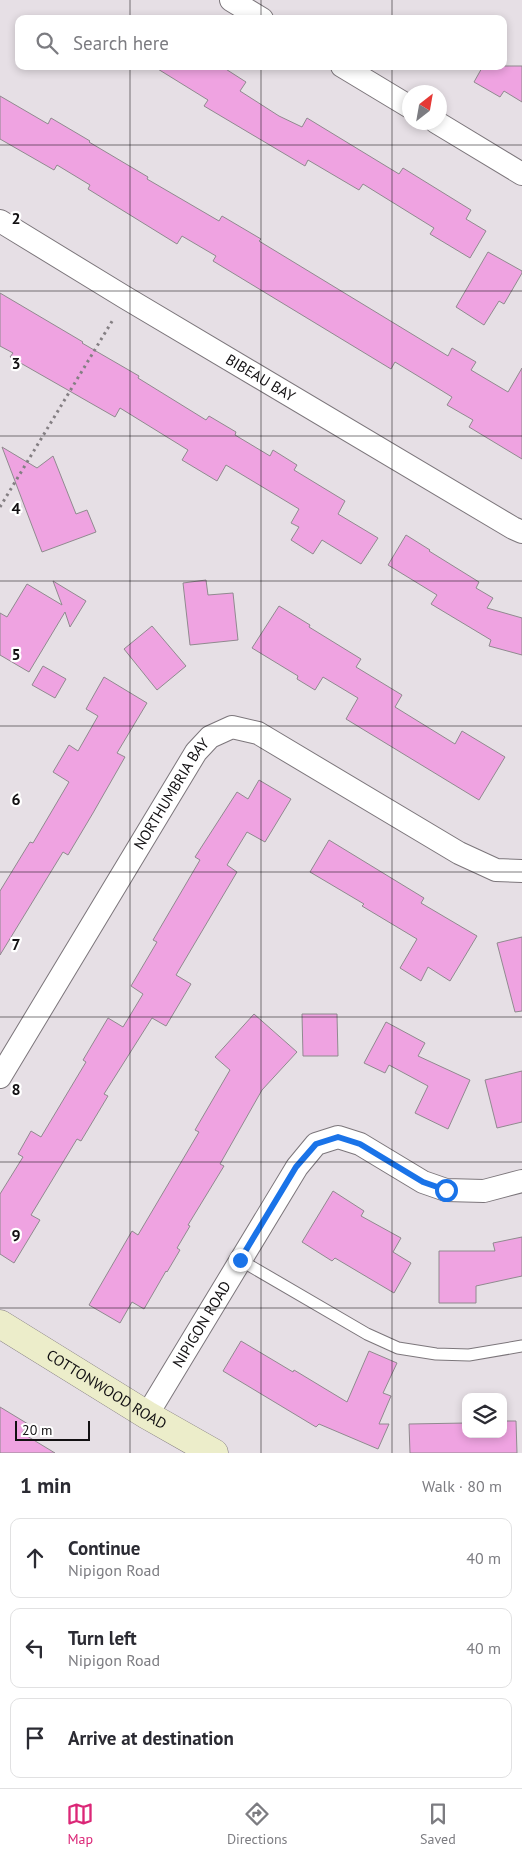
<!DOCTYPE html>
<meta charset="utf-8">
<style>
:root{--surface:#fff;--page:#f2f2f3;--text:#2b2b33;--muted:#7c7c81;--line:#e1e1e2;--accent:#db2777}
body{margin:0;font-family:"PT Sans",sans-serif;background:var(--page);color:var(--text)}
.controls{position:absolute;right:15px;bottom:15px;display:grid;overflow:hidden;border-radius:10px;box-shadow:0 2px 8px #0003}
.controls button{width:45px;height:45px;display:grid;place-items:center;padding:0;border:0;border-bottom:1px solid var(--line);background:var(--surface);color:var(--text);font:25px sans-serif}
.compass{position:absolute;left:402px;top:85px;width:45px;height:45px;border-radius:50%;background:var(--surface);box-shadow:0 2px 8px #0003;rotate:31deg}
.scale{position:absolute;left:15px;bottom:12px;width:75px;box-sizing:border-box;padding-left:5px;border:2px solid #121012;border-top:0;font-size:14px;line-height:18px;white-space:nowrap;color:#121012;-webkit-text-stroke:4px #fff;paint-order:stroke}
.stop{position:absolute;width:15px;height:15px;margin:-11px;border:4px solid #1a73e8;border-radius:50%;background:#fff}
.stop.end{background:#1a73e8;border-color:#fff;box-shadow:0 1px 5px #0008}
.list{margin:0;padding:0;list-style:none}
h2{display:flex;justify-content:space-between;align-items:center;height:65px;margin:0;padding:0 20px;font-size:21px}
h2 small{font-size:16px;font-weight:400;color:var(--muted)}
.list li{display:grid;grid-template-columns:32px 1fr auto;gap:15px;align-items:center;box-sizing:border-box;height:80px;margin:0 10px 10px;padding:0 10px;border:1px solid var(--line);border-radius:10px}
.list b{display:block;font-size:19px;white-space:nowrap}
.list p{margin:0;font-size:16px;white-space:nowrap;color:var(--muted)}
.list em{font-size:16px;font-style:normal;color:var(--muted)}
.icon{flex:none;width:28px;height:28px;fill:none;stroke:currentColor;stroke-width:2;stroke-linecap:round;stroke-linejoin:round}
.map{position:relative;flex:none;width:522px;height:1453px;overflow:hidden}
.search{position:absolute;background:var(--surface);box-shadow:0 2px 8px #0003;left:15px;right:15px;top:15px;height:55px;display:flex;align-items:center;gap:12px;box-sizing:border-box;padding:0 18px;border-radius:10px;color:var(--muted);font-size:19px}
.sheet{height:335px;background:var(--surface)}
nav{display:flex;justify-content:space-around;align-items:center;box-sizing:border-box;height:70px;border-top:1px solid var(--line);background:var(--surface);font-size:14px;color:var(--muted)}
nav a{display:grid;justify-items:center;gap:2px}
nav .on{color:var(--accent)}
.map>svg:first-child{display:block}
.building{fill:#efa3e1;stroke:#908a8f}
.lines{fill:none;stroke-linecap:round;stroke-linejoin:round}
.lane-casing{stroke:#7c767b;stroke-width:13}
.street-casing{stroke:#7c767b;stroke-width:24}
.secondary-casing{stroke:#7c767b;stroke-width:29}
.path{stroke:#847f83;stroke-width:3;stroke-dasharray:2.5 4;stroke-linecap:butt}
.lane{stroke:#fff;stroke-width:11}
.street{stroke:#fff;stroke-width:22}
.secondary{stroke:#ecedca;stroke-width:28}
.route{stroke:#1a73e8;stroke-width:6}
.grid{fill:none;stroke:#121012;stroke-width:1;stroke-opacity:0.55}
.labels{text-anchor:middle;stroke-width:4.5;stroke-linejoin:round;paint-order:stroke}
.street-label{font-size:15px;fill:#121012;stroke:#fff}
.grid-label{font-size:16px;text-anchor:middle;font-weight:bold;fill:#121012;stroke:#fff;stroke-width:4.5;stroke-linejoin:round;paint-order:stroke}
</style>
<div class="map">
<svg width="522" height="1453" viewBox="0 0 522 1453">
<rect width="100%" height="100%" fill="#e6dfe5"/>
<g class="building">
<polygon points="153,66 221,66 246,82 240,91 279,116 302,127 307,118 399,174 403,168 471,210 466,219 486,231 470,258 430,234 434,228 363,184 359,190 308,160 305,166 204,106 208,100"/>
<polygon points="483,66 522,66 522,102 504,91 500,97 474,82"/>
<polygon points="0,96 48,124 51,118 90,141 89,142 148,177 147,179 219,221 222,216 261,239 259,241 448,356 452,348 476,362 471,370 508,392 522,368 522,459 469,427 473,420 447,405 452,397 431,384 395,362 391,369 213,261 216,256 182,236 177,244 88,189 90,185 57,165 54,170 0,139"/>
<polygon points="488,252 522,271 522,273 504,304 499,301 484,325 456,307"/>
<polygon points="0,293 83,342 82,343 139,376 138,378 206,420 209,416 236,432 235,435 270,456 273,450 297,465 294,470 345,501 338,514 378,538 361,564 322,540 313,554 291,540 299,527 291,523 299,509 226,465 217,481 182,460 188,450 120,408 115,417 10,357 13,353 0,346"/>
<polygon points="2,447 37,468 53,456 76,514 87,510 96,532 42,552"/>
<polygon points="406,535 430,550 429,551 479,582 476,588 493,598 487,608 522,618 522,655 489,646 491,640 431,604 437,595 388,565"/>
<polygon points="206,580 208,595 233,593 238,640 190,645 183,583"/>
<polygon points="53,581 86,601 70,627 65,612 29,672 0,655 0,613 7,617 27,584 62,605"/>
<polygon points="279,606 310,625 309,627 361,659 356,667 402,695 395,707 455,744 462,731 505,757 479,800 346,719 358,698 323,677 315,690 297,679 298,676 252,648"/>
<polygon points="152,626 186,666 157,690 124,649"/>
<polygon points="43,666 66,679 55,698 32,685"/>
<polygon points="104,677 147,703 117,753 125,757 93,813 68,855 63,852 0,955 0,891 30,842 33,843 69,782 53,772 69,745 78,751 98,716 86,709"/>
<polygon points="259,780 291,799 265,842 247,832 227,865 237,872 176,975 191,984 166,1026 152,1018 104,1094 108,1096 81,1141 77,1139 31,1215 40,1220 14,1263 0,1254 0,1194 23,1157 18,1154 31,1131 41,1137 86,1062 83,1060 108,1018 123,1027 143,994 131,986 157,942 153,940 200,860 195,857 237,792 248,799"/>
<polygon points="329,840 424,898 421,903 477,936 450,981 428,967 421,981 400,968 417,939 362,906 364,904 310,872"/>
<polygon points="522,937 522,1011 515,1012 497,943"/>
<polygon points="254,1014 297,1052 262,1090 220,1164 224,1166 188,1225 190,1226 177,1248 180,1250 167,1272 166,1271 144,1309 132,1302 120,1323 89,1305 132,1231 138,1235 199,1132 195,1130 230,1070 215,1057"/>
<polygon points="302,1014 337,1014 338,1056 303,1056"/>
<polygon points="386,1022 425,1043 418,1056 470,1080 448,1129 415,1113 428,1086 389,1065 385,1073 364,1063"/>
<polygon points="522,1071 522,1122 497,1128 485,1080"/>
<polygon points="333,1191 364,1211 361,1216 401,1238 393,1252 411,1263 394,1293 335,1258 332,1261 302,1242"/>
<polygon points="522,1237 522,1276 476,1286 476,1303 439,1303 439,1251 495,1251 493,1243"/>
<polygon points="241,1341 293,1372 294,1370 347,1402 369,1351 397,1363 383,1393 391,1396 379,1424 389,1424 378,1449 319,1424 316,1427 223,1371"/>
<polygon points="0,1407 28,1424 22,1433 55,1453 0,1453"/>
<polygon points="503,1421 516,1421 517,1453 410,1453 409,1424 466,1423 466,1434 503,1434"/>
</g>
<g class="lines">
<g class="lane-casing">
<polyline id="lane" points="240,1260 367,1334 398,1348 436,1354 469,1355 522,1346"/>
</g>
<g class="street-casing">
<g id="street">
<polyline points="231,0 262,19"/>
<polyline points="342,66 410,107"/>
<polyline points="436,122 522,174"/>
<path id="s1" d="M0,221L126,298L513,528L522,532"/>
<path id="s2" d="M0,1077L196,752L210,737L232,727L258,733L459,853L496,870L522,871"/>
<path id="s3" d="M147,1415L297,1167L316,1144L338,1137L360,1144L423,1182L446,1190L484,1191L522,1181"/>
</g>
</g>
<g class="secondary-casing">
<g id="secondary">
<path id="s4" d="M0,1324L147,1415L214,1453"/>
</g>
</g>
<polyline class="path" points="0,507 114,318"/>
<use href="#lane" class="lane"/>
<use href="#street" class="street"/>
<use href="#secondary" class="secondary"/>
</g>
<g class="lines">
<polyline class="route" points="240,1260 296,1167 316,1144 338,1137 360,1144 423,1182 446,1190"/>
</g>
<path class="grid" d="M130,0V19M261,0V19M392,0V19M130,66V1453M261,66V1453M392,66V1453M0,145H522M0,291H522M0,436H522M0,581H522M0,726H522M0,872H522M0,1017H522M0,1162H522M0,1308H522"/>
<g class="labels">
<g class="street-label">
<text dy="5" stroke="none"><textPath href="#s1" startOffset="304">BIBEAU BAY</textPath></text>
<text dy="5" stroke="none"><textPath href="#s2" startOffset="331">NORTHUMBRIA BAY</textPath></text>
<text dy="5" stroke="none"><textPath href="#s3" startOffset="106">NIPIGON ROAD</textPath></text>
<text dy="5" stroke="none"><textPath href="#s4" startOffset="125">COTTONWOOD ROAD</textPath></text>
</g>
</g>
<g class="grid-label">
<text x="16" y="224">2</text>
<text x="16" y="369">3</text>
<text x="16" y="514">4</text>
<text x="16" y="660">5</text>
<text x="16" y="805">6</text>
<text x="16" y="950">7</text>
<text x="16" y="1095">8</text>
<text x="16" y="1241">9</text>
</g>
</svg>
<div class="controls">
<button><svg class="icon" aria-label="layers" viewBox="0 0 24 24"><path d="M12 4l9 5-9 5-9-5zM3 14l9 5 9-5"/></svg></button>
</div>
<svg class="compass" viewBox="-18 -18 36 36"><path d="M0-13l5 13h-10z" fill="#e53935"/><path d="M0 13l5-13h-10z" fill="#7c7c81"/></svg>
<div class="scale">20 m</div>
<div class="stop" style="left:446px;top:1190px"></div>
<div class="stop end" style="left:240px;top:1260px"></div>
<div class="search"><svg class="icon" aria-label="search" viewBox="0 0 24 24"><circle cx="10" cy="10" r="6"/><path d="M15 15l6 6"/></svg>Search here</div>
</div>
<section class="sheet">
<h2>1 min<small>Walk · 80 m</small></h2>
<ul class="list">
<li><svg class="icon" aria-label="ahead" viewBox="0 0 24 24"><path d="M12 20V5M6 11l6-6 6 6"/></svg><div><b>Continue</b><p>Nipigon Road</p></div><em>40 m</em></li>
<li><svg class="icon" aria-label="left" viewBox="0 0 24 24"><path d="M17 20v-9H6M10 6l-5 5 5 5"/></svg><div><b>Turn left</b><p>Nipigon Road</p></div><em>40 m</em></li>
<li><svg class="icon" aria-label="arrive" viewBox="0 0 24 24"><path d="M6 21V4h12l-3 4 3 4H6"/></svg><div><b>Arrive at destination</b></div></li>
</ul>
</section>
<nav>
<a class="on"><svg class="icon" aria-label="map" viewBox="0 0 24 24"><path d="M3 6l6-2 6 2 6-2v14l-6 2-6-2-6 2zM9 4v14M15 6v14"/></svg>Map</a>
<a><svg class="icon" aria-label="directions" viewBox="0 0 24 24"><path d="M12 3l9 9-9 9-9-9zM9 14v-3h6M13 9l2 2-2 2"/></svg>Directions</a>
<a><svg class="icon" aria-label="saved" viewBox="0 0 24 24"><path d="M7 4h10v16l-5-4-5 4z"/></svg>Saved</a>
</nav>
